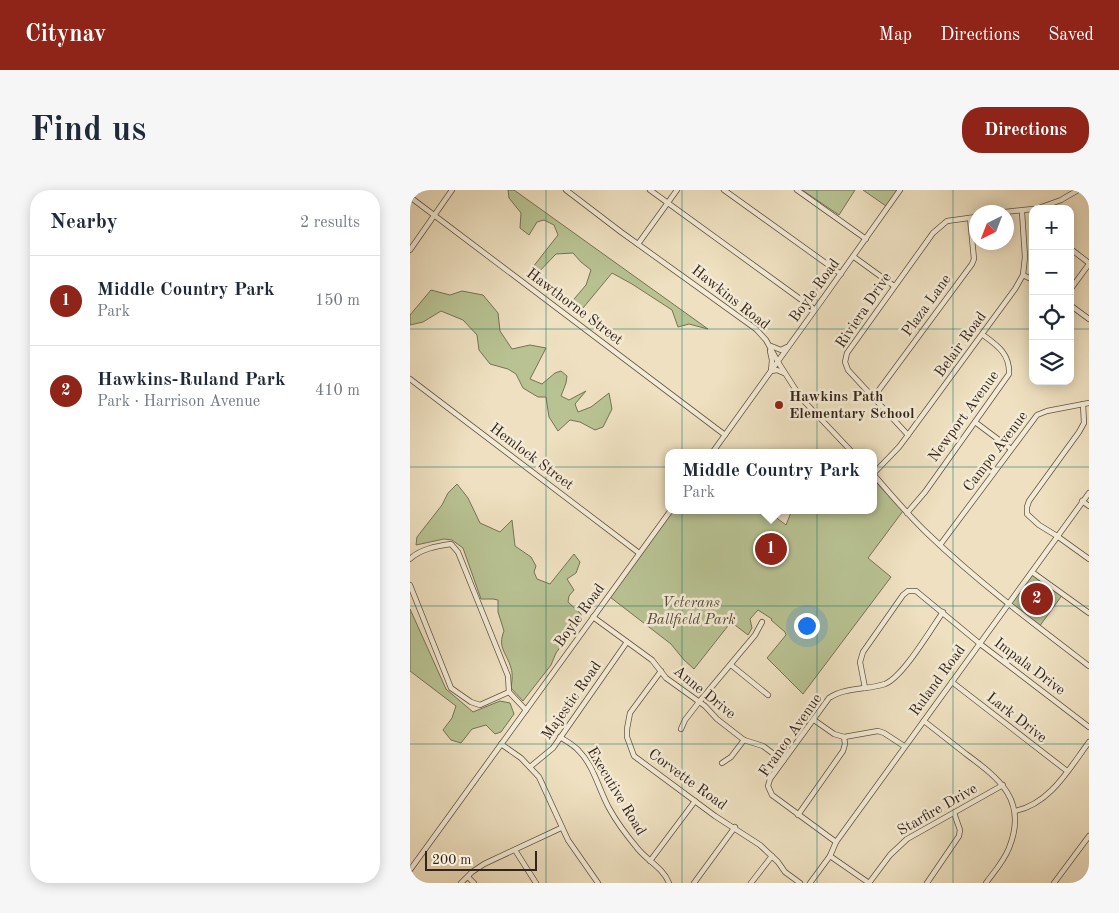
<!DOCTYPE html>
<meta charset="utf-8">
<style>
:root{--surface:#fff;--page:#f6f6f7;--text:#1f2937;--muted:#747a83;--line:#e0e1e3;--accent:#8f2418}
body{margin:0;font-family:"Old Standard TT",serif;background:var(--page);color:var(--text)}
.controls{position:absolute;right:15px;top:15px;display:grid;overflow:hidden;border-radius:10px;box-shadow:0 2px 12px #0003}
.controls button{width:45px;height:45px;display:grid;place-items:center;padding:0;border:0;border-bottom:1px solid var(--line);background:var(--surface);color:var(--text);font:25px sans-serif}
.compass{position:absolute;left:559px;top:15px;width:45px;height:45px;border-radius:50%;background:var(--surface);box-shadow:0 2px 12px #0003;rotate:222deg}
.scale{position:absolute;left:15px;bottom:12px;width:112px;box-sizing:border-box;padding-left:5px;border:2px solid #35241a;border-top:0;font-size:14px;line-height:18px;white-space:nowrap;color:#35241a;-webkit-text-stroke:4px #f4ebd6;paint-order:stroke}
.you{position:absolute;left:396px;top:435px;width:18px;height:18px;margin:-12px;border:4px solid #fff;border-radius:50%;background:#1a73e8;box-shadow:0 0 0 8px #1a73e833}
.badge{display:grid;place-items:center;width:32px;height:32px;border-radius:50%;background:var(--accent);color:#fff;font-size:16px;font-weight:700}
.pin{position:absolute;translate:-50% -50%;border:2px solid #fff;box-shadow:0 1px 5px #0006}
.popup{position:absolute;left:255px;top:259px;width:212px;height:65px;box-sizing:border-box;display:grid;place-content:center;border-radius:10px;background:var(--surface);filter:drop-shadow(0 1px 4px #0005);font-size:16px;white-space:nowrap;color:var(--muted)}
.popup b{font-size:19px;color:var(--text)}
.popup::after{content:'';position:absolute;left:50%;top:100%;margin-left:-10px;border:10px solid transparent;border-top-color:var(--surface)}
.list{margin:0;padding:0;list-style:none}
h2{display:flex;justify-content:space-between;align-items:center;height:65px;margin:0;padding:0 20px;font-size:21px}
h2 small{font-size:16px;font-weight:400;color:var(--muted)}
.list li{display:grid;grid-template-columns:32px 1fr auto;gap:15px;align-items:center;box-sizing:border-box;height:90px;padding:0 20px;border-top:1px solid var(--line)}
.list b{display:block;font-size:19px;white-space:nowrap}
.list p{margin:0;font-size:16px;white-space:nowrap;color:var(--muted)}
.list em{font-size:16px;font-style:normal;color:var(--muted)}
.icon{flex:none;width:28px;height:28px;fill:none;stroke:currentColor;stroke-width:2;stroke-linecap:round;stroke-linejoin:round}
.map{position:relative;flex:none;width:679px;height:693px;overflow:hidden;border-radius:20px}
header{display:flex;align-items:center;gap:30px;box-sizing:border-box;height:70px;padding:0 25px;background:var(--accent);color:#fff}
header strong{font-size:24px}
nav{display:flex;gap:28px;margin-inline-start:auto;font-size:18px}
.intro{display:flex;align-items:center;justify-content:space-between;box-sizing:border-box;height:120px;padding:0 30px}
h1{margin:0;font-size:35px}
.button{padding:12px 22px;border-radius:20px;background:var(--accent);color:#fff;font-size:18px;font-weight:700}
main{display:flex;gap:30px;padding:0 30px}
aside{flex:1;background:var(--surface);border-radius:20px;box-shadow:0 2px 12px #0003}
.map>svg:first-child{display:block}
.green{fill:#b8c293;stroke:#767356}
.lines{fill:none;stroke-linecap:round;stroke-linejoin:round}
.minor-casing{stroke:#635344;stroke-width:6}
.minor{stroke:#f4ebd6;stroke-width:4.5}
.grid{fill:none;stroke:#0f766e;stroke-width:1;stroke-opacity:0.55}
.poi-dot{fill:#8f2418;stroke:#f4ebd6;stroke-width:2}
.labels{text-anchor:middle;stroke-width:5;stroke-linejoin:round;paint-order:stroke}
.street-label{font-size:15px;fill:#35241a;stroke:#f4ebd6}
.poi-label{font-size:15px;font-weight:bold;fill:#35241a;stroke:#f4ebd6;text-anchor:start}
.park-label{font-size:15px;font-style:italic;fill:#564c38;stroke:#f4ebd6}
</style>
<header>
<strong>Citynav</strong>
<nav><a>Map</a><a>Directions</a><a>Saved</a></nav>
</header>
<div class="intro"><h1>Find us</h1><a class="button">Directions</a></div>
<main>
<aside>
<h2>Nearby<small>2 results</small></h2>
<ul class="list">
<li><span class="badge">1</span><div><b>Middle Country Park</b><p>Park</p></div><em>150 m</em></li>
<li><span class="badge">2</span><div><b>Hawkins-Ruland Park</b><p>Park · Harrison Avenue</p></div><em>410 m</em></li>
</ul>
</aside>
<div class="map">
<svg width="679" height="693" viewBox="0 0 679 693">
<rect width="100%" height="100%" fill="#eee0c0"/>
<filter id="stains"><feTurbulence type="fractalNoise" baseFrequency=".004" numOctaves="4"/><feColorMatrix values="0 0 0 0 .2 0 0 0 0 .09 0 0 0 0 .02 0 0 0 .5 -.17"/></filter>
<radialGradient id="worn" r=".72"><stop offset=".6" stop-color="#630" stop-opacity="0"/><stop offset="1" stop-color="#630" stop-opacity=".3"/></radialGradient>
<g class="green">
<polygon points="98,0 104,0 298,139 279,134 268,137 262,120 222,94 202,83 168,124 161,119 159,115 176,95 181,80 171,72 163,63 146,64 122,89 119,82 148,45 144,35 134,30 127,32 119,45 110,38 111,23 99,8"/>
<polygon points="392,0 445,0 429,25"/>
<polygon points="453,0 488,0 476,16"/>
<polygon points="21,100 40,105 52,101 73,105 88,123 90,141 102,159 120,155 136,158 120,189 132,194 145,183 151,181 157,186 156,193 151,206 159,210 176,201 165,214 168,222 181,217 199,203 202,219 193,237 185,240 170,232 160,230 148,241 139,227 136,207 128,207 113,198 106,184 98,179 80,174 69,160 67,145 53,130 31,121 13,132 0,135 0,125"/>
<polygon points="464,290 493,321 458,368 481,387 393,504 357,468 376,445 375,442 361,430 362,429 348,420 340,429 342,438 338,445 321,432 284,479 274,470 261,454 200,407 263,320 356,320 376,335 382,320 464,320"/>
<path d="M47,294L58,308L70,333L90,342L102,330L105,356L121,367L126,376L124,382L127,389L140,394L164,364L170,372L166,383L157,389L164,400L159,406L158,412L171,424V428L146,463L141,475L113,511L101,498C102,492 103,484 101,478C97,463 87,458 94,441L88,422V410L83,409H71L53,358L42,350L34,349L6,355L7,347L32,315L38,303Z"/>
<polygon points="622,382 653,404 629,437 598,413"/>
<polygon points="0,419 36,499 63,522 90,511 100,513 104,524 91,542 85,544 76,535 62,539 51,553 41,550 33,540 42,528 46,516 0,481"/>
</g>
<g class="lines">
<g class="minor-casing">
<g id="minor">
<polyline points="156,0 211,42 346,139 356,150 368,172 391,208 443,263"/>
<polyline points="240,0 404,119"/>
<polyline points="314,0 431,84"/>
<polyline points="387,0 456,49"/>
<polyline points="0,7 315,245"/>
<polyline points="626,19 651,10 668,0"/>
<polyline points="595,22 623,19"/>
<polyline points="228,54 267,0"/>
<polyline points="0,60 42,0"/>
<polyline points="662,60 679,73"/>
<polyline points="444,67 484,96"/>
<polyline points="613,85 623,90"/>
<polyline points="660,100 679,74"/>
<polyline points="660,115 679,129"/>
<polyline points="361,156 371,160 377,157"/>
<polyline points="360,161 362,170 361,181 367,180 374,183"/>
<polyline points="0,189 229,363"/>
<polyline points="463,208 562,74 564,69 560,28"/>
<polyline points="673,214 674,233 669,242 619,311 617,317 617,324 629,335 647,346 679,369"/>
<polyline points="565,232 601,259"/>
<polyline points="498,245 438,180 435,172 437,163 523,43 537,31 566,27"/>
<path d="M302,263C365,176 428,88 490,0"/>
<polyline points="464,283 489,257 498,245 605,99 613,85 615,67 612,22"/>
<path d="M464,285C481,305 498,325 518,344C568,392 624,434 679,476"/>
<polyline points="672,311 679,316"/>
<path d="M497,323L515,302L599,184C600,164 588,156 573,145"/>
<polyline points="530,355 627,225 637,221 679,213"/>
<path d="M0,369C10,359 27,356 41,354L48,362L98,486L99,502L116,520"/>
<polyline points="622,382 679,423"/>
<polyline points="0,395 41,498 61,512 70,515 99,502"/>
<polyline points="183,427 242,470 256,488 295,516 307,529 334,550 353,556 373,571"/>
<polyline points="321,475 358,505"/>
<polyline points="251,481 220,523 217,539 217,547 224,566 305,626 350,655 368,672 375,682 390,693"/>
<polyline points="542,492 657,581"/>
<polyline points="455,498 450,472 453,462 493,405 498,401 506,401 569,453 679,537"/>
<polyline points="404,530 424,544 434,547 468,541 474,543 494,556"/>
<path d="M514,531C528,542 542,553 556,564C590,589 618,611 599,658C594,671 584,682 576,693"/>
<polyline points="271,539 275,530 289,512 345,445 352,432"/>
<path d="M150,547C156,551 164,555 169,561C184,576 189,600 199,618C207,633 218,647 228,659C238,671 253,678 259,693"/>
<polyline points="91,554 111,568 129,587 158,650 188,693"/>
<polyline points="312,573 321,567 334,550"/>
<polyline points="120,577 143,558 217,452"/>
<path d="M605,621C640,614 659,579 679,552"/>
<polyline points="388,625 433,561 435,554 434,547"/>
<path d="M426,652L362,605L358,596L360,589L419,508C435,497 457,500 475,494C493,487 521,439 533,422"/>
<polyline points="105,660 126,693"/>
<polyline points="420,666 459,693 480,665 497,649 593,595"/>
<polyline points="240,671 285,611"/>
<polyline points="0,680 261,320"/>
<polyline points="58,687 64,693"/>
<polyline points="51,693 62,682 74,674 151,638"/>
<polyline points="284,693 325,637"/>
<polyline points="341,693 362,666"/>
<polyline points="400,693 420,666 426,652 679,303"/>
<polyline points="517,693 549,646 550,640 544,623"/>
<polyline points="644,693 679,646"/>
</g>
</g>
<use href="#minor" class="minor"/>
</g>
<path class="grid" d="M136,0V693M272,0V693M407,0V693M543,0V693M0,139H623M660,139H679M0,277H679M0,416H679M0,554H679"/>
<circle class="poi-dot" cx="369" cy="215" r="5"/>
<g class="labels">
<g class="street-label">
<text transform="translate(404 100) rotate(-54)" y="5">Boyle Road</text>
<text transform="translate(321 107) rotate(38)" y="5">Hawkins Road</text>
<text transform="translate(516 115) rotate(-54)" y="5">Plaza Lane</text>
<text transform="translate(165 116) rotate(37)" y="5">Hawthorne Street</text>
<text transform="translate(453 120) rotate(-56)" y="5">Riviera Drive</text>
<text transform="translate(550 154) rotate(-54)" y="5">Belair Road</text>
<text transform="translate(553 226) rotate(-54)" y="5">Newport Avenue</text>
<text transform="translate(585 261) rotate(-53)" y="5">Campo Avenue</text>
<text transform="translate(122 266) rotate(37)" y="5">Hemlock Street</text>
<text transform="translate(169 425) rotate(-54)" y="5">Boyle Road</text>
<text transform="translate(620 476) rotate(37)" y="5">Impala Drive</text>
<text transform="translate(527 490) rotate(-54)" y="5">Ruland Road</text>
<text transform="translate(295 502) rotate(39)" y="5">Anne Drive</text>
<text transform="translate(161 510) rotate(-55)" y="5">Majestic Road</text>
<text transform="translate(607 527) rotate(38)" y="5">Lark Drive</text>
<text transform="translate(380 545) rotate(-55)" y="5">Franco Avenue</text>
<text transform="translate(278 589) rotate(36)" y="5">Corvette Road</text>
<text transform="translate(207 601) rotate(59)" y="5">Executive Road</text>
<text transform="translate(527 619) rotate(-30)" y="5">Starfire Drive</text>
</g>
<g class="poi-label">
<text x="379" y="211">Hawkins Path<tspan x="379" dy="17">Elementary School</tspan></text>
</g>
<g class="park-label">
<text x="281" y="417">Veterans<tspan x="281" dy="17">Ballfield Park</tspan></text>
</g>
</g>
<rect width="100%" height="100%" filter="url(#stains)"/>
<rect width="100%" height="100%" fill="url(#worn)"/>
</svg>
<div class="controls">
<button>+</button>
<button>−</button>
<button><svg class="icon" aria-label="locate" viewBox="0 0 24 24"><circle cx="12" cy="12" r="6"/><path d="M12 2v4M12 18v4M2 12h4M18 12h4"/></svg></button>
<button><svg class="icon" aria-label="layers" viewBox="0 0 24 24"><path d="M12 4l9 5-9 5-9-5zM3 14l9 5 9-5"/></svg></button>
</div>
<svg class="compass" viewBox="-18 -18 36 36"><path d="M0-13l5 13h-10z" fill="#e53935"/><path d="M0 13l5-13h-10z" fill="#747a83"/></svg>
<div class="scale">200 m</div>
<div class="you"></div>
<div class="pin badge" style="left:361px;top:359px">1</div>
<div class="popup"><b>Middle Country Park</b>Park</div>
<div class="pin badge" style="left:627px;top:409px">2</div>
</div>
</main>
